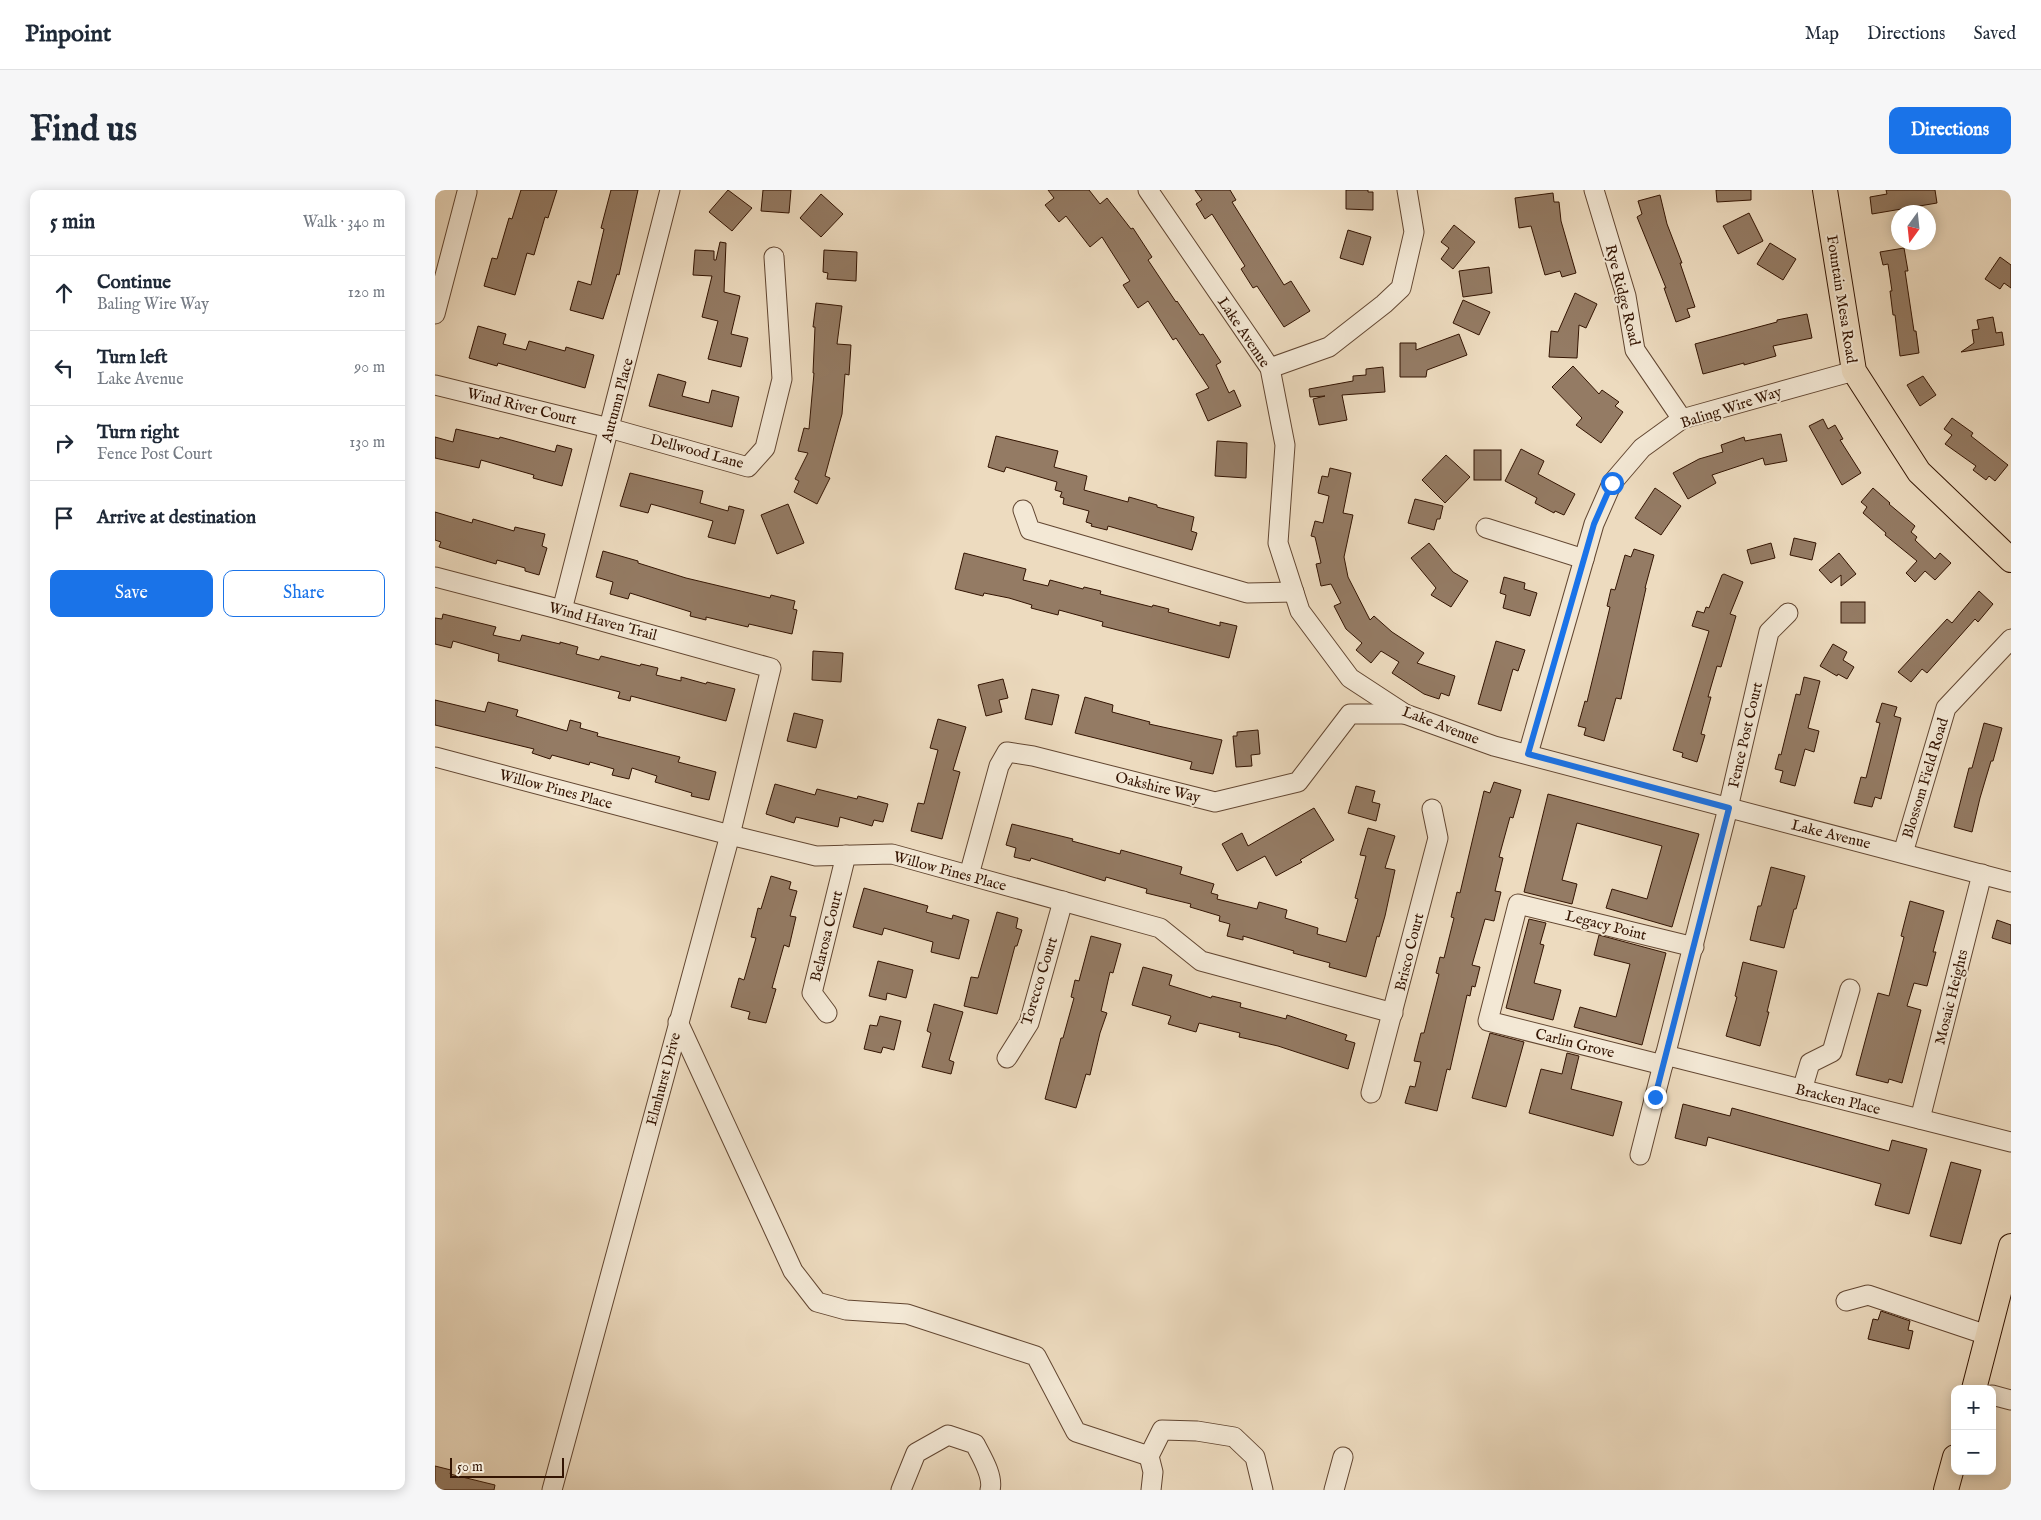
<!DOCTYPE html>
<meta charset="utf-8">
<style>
:root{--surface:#fff;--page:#f6f6f7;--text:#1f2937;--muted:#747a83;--line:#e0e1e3;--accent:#1a73e8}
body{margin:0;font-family:"IM FELL English",serif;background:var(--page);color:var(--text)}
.controls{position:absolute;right:15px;bottom:15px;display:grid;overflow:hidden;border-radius:10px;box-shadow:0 2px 12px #0003}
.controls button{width:45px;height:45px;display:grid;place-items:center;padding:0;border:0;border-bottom:1px solid var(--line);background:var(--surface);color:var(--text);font:25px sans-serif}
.compass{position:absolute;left:1456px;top:15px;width:45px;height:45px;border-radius:50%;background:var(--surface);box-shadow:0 2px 12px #0003;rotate:195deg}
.scale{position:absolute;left:15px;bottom:12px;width:114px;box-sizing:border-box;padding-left:5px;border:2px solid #331402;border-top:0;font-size:14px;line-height:18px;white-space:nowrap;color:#331402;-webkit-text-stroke:4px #f3e8d5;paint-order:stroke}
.stop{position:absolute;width:15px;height:15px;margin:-11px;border:4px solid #1a73e8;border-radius:50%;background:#fff}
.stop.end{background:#1a73e8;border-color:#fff;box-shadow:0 1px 5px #0008}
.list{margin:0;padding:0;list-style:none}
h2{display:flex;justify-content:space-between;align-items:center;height:65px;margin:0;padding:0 20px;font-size:21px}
h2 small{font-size:16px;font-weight:400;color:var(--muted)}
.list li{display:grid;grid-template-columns:32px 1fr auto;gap:15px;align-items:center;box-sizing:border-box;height:75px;padding:0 20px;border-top:1px solid var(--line)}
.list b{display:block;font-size:19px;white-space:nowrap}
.list p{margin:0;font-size:16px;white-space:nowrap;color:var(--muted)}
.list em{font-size:16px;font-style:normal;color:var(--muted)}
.actions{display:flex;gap:10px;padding:15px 20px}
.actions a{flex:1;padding:11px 0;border:1px solid var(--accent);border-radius:10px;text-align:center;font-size:18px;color:var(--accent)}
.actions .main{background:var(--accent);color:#fff}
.icon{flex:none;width:28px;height:28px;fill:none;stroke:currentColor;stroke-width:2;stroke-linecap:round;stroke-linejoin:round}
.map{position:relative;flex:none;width:1576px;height:1300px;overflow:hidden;border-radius:10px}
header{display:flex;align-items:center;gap:30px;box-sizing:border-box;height:70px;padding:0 25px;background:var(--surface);border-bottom:1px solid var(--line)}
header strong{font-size:24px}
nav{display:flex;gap:28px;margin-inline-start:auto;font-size:18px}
.intro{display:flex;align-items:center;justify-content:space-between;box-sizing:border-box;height:120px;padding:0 30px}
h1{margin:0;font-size:35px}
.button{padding:12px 22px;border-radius:10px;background:var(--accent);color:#fff;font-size:18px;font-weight:700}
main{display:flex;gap:30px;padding:0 30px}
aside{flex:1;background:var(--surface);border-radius:10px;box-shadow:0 2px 12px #0003}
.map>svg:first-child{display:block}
.building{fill:#947b64;stroke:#331402}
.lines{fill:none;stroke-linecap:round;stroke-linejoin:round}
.minor-casing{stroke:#624631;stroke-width:21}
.major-casing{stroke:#331402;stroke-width:26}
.minor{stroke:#f3e8d5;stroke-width:19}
.major{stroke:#eddbbf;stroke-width:24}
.route{stroke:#1a73e8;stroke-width:6}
.labels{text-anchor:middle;stroke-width:4;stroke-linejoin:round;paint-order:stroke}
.street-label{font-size:15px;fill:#331402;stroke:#f3e8d5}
</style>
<header>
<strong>Pinpoint</strong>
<nav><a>Map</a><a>Directions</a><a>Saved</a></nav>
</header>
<div class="intro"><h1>Find us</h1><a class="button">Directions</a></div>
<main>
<aside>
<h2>5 min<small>Walk · 340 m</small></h2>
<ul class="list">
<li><svg class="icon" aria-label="ahead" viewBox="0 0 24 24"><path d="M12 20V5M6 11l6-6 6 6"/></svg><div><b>Continue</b><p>Baling Wire Way</p></div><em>120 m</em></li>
<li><svg class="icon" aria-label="left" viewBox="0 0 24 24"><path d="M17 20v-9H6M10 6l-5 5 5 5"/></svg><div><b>Turn left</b><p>Lake Avenue</p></div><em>90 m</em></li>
<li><svg class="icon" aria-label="right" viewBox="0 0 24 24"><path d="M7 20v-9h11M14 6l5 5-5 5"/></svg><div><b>Turn right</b><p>Fence Post Court</p></div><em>130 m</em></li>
<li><svg class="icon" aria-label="arrive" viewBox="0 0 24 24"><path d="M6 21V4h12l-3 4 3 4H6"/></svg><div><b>Arrive at destination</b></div></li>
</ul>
<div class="actions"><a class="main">Save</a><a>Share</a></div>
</aside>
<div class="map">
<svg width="1576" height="1300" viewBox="0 0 1576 1300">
<rect width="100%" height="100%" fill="#eddbbf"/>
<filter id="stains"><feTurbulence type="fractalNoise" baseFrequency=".004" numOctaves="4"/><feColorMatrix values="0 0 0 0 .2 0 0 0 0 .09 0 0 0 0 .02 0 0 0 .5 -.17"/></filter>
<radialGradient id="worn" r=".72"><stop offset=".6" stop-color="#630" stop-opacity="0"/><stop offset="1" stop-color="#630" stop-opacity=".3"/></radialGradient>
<g class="building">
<polygon points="86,0 122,0 113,28 110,27 99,65 92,63 80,105 49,96 57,68 62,69 74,28 77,29"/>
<polygon points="176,0 203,0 184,85 182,84 168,129 135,120 143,91 156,95 169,39 166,38"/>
<polygon points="293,0 317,18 297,41 274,22"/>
<polygon points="328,0 356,0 354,23 326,21"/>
<polygon points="613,0 654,0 665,14 672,8 696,39 698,38 717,67 713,70 741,112 742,111 765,145 768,144 786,172 781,175 794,203 799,200 806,216 773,231 761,204 774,198 741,148 738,150 713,111 703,118 688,95 695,91 667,47 655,57 631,26 624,32 610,15 619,8"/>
<polygon points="760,0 795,0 801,10 797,12 849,95 856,91 875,121 849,137 822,96 818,98 806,79 810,76 777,24 770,29 761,14 767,10"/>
<polygon points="911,0 933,0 933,2 938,2 938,20 911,19"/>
<polygon points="1281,0 1316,0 1316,10 1282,12"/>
<polygon points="1451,0 1500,0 1502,13 1437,24 1435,7 1452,4"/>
<polygon points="1118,3 1119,12 1124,12 1126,31 1141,83 1127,87 1125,81 1110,85 1096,36 1084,38 1080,8"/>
<polygon points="386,4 408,24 386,47 365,28"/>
<polygon points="1225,5 1232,34 1247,73 1245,73 1260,117 1252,119 1255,127 1241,132 1229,98 1231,98 1202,27 1207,24 1203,11"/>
<polygon points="1314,23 1328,51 1303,64 1288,36"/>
<polygon points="1019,35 1040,52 1018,79 1006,69 1014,58 1006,52"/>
<polygon points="913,40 936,47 928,75 905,68"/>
<polygon points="285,52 291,53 289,102 305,106 296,144 313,148 306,177 273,169 283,131 267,127 277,86 258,85 260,60 279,61 279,70 281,70"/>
<polygon points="1335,53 1361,69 1348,90 1322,74"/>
<polygon points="1469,58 1473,81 1470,81 1479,141 1481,141 1484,163 1465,166 1460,125 1458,125 1455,101 1457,101 1453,74 1448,75 1445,62"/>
<polygon points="389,60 422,62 421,91 392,89 393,83 388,82"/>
<polygon points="1565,67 1576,75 1576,98 1569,93 1565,99 1550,89"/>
<polygon points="1054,77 1057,103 1028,107 1024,81"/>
<polygon points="1140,103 1162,114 1151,138 1144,135 1142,168 1114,167 1116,141 1123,142"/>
<polygon points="1028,110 1055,122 1044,145 1018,133"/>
<polygon points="381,113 407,116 402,154 416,155 414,185 410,184 407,224 390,286 395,288 382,314 359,302 364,291 360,289 373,263 363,261 369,238 374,239 379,183 378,183 380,137 378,137"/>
<polygon points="1372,124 1377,148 1338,156 1341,166 1309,175 1309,173 1268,184 1260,154 1342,132 1342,130"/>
<polygon points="1558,127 1561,143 1567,142 1569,155 1526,162 1539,153 1537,140 1544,139 1542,130"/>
<polygon points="43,136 71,144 68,154 91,160 94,151 130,161 131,157 159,165 150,198 63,173 62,176 34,168"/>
<polygon points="1024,144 1032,165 992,180 991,187 965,187 965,153 981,153 981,160"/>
<polygon points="1138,176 1164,204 1167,200 1184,212 1180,216 1188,222 1166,253 1141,235 1147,228 1117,197"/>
<polygon points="948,177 950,202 907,205 912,230 884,235 878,209 890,206 875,207 874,199 918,191 918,186 931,185 931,179"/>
<polygon points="223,184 251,192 247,206 274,213 277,200 304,207 297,237 214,216"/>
<polygon points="1488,186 1501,205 1485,216 1472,195"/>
<polygon points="1517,228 1538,243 1536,246 1573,275 1560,291 1554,286 1551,290 1538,280 1541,276 1510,254 1517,245 1509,239"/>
<polygon points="1388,229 1393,239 1400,235 1408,249 1405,250 1426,283 1407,295 1374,236"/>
<polygon points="21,239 64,249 65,247 120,262 122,255 137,259 127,296 98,288 99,285 46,270 44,278 0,268 0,247 18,252"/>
<polygon points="1346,244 1352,271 1330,275 1328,268 1277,285 1281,293 1253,309 1238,283 1264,269 1288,262 1286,255 1309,247 1310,251"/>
<polygon points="561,246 623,261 619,277 652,286 649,300 693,312 694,307 722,315 722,317 759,327 756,341 762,343 757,360 673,336 672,340 656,336 657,334 651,332 654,321 628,314 629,308 625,307 627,302 620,300 622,292 571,277 569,282 553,277"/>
<polygon points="782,251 812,253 811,288 780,286"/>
<polygon points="1086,259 1109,271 1103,284 1140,304 1129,325 1120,321 1119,323 1100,313 1102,308 1070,291"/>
<rect x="1039" y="260" width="27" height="30"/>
<polygon points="1011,265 1035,287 1010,313 987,290"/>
<polygon points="895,278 916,283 908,323 918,325 909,367 913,387 935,430 939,426 957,442 989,463 982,473 1020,486 1014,506 1006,503 1004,509 989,504 957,483 964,472 946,461 936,473 921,460 927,453 911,439 899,416 906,413 896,394 886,396 881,374 886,373 880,347 876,346 880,331 888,333 894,306 883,303 887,286 893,287"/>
<polygon points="195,283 268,301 265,313 293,321 294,316 309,320 300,354 273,347 278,331 216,314 213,323 185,316"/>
<polygon points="1220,298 1246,316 1226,345 1200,328"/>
<polygon points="1438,298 1455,313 1454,314 1480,336 1476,342 1482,347 1480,350 1500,369 1505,363 1516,373 1500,390 1490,381 1480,392 1471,383 1482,371 1450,345 1451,343 1428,323 1432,317 1426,312"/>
<polygon points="980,309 1008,316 1005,329 1002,329 999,340 973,333"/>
<polygon points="353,314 369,353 342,364 326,325"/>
<polygon points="0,322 37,333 38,329 79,341 80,337 110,344 107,356 112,358 104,385 90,381 90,378 62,370 61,374 4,357 6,352 0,350"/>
<polygon points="1359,348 1381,353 1377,370 1355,365"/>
<polygon points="994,353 1018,382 1033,391 1016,417 996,405 1001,398 976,368"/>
<polygon points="1336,353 1340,368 1316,374 1312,360"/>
<polygon points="1199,359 1219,365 1210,398 1211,398 1186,509 1181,508 1169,551 1149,545 1151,538 1143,536 1150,511 1152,512 1163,467 1175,417 1172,416 1176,399 1180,400 1190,365 1196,367"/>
<polygon points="168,361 203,371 203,373 251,388 335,408 336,405 360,411 358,419 362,420 357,444 314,434 313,437 271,427 271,430 255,426 256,422 195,403 193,409 175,404 178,392 161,387"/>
<polygon points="529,363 591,379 588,390 613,396 615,390 648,399 649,397 666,401 665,404 717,417 718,415 734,419 733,422 785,436 785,432 802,436 794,468 667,436 668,432 624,420 623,425 596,418 597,415 574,408 549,403 548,406 520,399"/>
<polygon points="1404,363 1421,384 1406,396 1406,385 1396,393 1384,380"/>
<polygon points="1289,384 1308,392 1295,424 1301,426 1286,477 1282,476 1273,507 1276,507 1266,544 1270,545 1262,572 1247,567 1248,563 1238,560 1274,441 1257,436 1262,421 1269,423 1271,417 1274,418 1287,385"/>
<polygon points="1069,387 1090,393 1089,399 1102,403 1095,426 1068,418 1071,405 1065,403"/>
<polygon points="1544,401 1558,414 1543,432 1540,429 1492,483 1487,479 1476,492 1463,482 1512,429 1517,433"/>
<rect x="1406" y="412" width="24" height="21"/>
<polygon points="8,424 61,437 58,445 85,451 87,445 125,454 125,452 143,457 141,464 164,470 166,466 205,476 206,474 223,478 221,485 246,491 246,487 271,494 272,492 300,499 291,531 196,506 195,511 183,508 185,502 63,471 64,464 18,451 16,458 0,454 0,428 7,429"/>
<polygon points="1061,451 1090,460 1083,481 1078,479 1066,521 1043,514"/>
<polygon points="1398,454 1412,462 1408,470 1419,477 1412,489 1403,484 1402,486 1385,476"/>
<polygon points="378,461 408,463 406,492 377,490"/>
<polygon points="1369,487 1385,491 1373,538 1384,541 1379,562 1370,559 1360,596 1345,592 1348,581 1340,579 1344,564 1346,565 1361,504 1365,505"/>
<polygon points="568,489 573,508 564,510 567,522 551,526 543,495"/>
<polygon points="597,499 624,505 617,535 590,529"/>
<polygon points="650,507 678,515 677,522 715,532 714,534 787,550 778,584 755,579 757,572 640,543"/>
<polygon points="0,510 50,522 53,512 83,520 81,526 132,541 135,530 146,533 145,538 163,543 162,546 245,567 243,572 281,582 274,610 256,606 257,603 220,592 222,586 197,578 194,589 177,585 179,579 155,572 154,575 117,565 115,569 97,563 99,559 0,535"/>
<polygon points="1447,513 1462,517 1459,526 1466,528 1446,609 1440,607 1437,617 1419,613 1426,587 1431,588 1445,533 1441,532"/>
<polygon points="359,523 388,530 381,558 352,551"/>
<polygon points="503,529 531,537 518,580 525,582 507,649 476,641 483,613 489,614 503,560 495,558"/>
<polygon points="1549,533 1567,538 1558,571 1556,571 1545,608 1537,642 1519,637 1534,578 1537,578"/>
<polygon points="823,540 825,564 816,565 817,576 801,577 798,546 802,546 802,542"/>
<polygon points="1059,592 1086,600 1078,628 1075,627 1064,667 1068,668 1060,701 1066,702 1059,731 1050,729 1037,775 1045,777 1040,797 1037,796 1035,806 1032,805 1015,880 1012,879 1002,921 970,913 975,896 980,897 986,872 979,871 986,843 989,843 1004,784 1001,783 1005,767 1009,768 1019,728 1016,727 1022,702 1025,703 1049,601 1055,603"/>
<polygon points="340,594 380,605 382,599 422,609 423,606 453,614 448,632 439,630 437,636 405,627 403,637 361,627 359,633 331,624"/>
<polygon points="921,596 940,601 937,612 945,614 941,631 913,623"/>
<polygon points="1113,604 1264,644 1237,737 1171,718 1177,699 1212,709 1227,656 1142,633 1127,690 1142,694 1137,714 1089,702"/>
<polygon points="879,618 899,650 865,670 867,672 841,686 830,666 802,681 787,654 807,643 813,656"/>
<polygon points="577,634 638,649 637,651 685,664 686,660 747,677 745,684 779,694 776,703 783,705 782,709 822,719 824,712 852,720 850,728 883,738 882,744 911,752 923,709 920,708 931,666 925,665 933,638 960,646 950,678 960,680 950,726 944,747 942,746 931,787 894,777 895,773 858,763 859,761 808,746 808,750 792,746 795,734 784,731 785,726 755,717 756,714 711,703 712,699 671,687 670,691 596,668 595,671 579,667 581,658 571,655"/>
<polygon points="1336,677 1370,686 1361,719 1359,719 1349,758 1315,750 1323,716 1326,716"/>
<polygon points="336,686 356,692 354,699 362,701 355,726 361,727 354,757 349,755 337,798 341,799 331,833 313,829 315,822 296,817 304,788 309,790 321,748 316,747 323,718 326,719"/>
<polygon points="429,698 493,716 491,722 517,729 518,725 534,730 524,769 496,762 498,752 449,738 447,745 418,737"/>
<polygon points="1475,711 1509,721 1498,762 1501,762 1492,796 1479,793 1472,816 1486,820 1467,893 1454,889 1453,893 1421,885 1443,803 1454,806 1469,747 1466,746"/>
<polygon points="562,722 583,728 581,738 587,740 582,756 580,756 562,824 529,816 536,787 543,788"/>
<polygon points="1094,729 1111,733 1105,754 1109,755 1099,793 1126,800 1118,830 1071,818"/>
<polygon points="1562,730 1576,735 1576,754 1557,748"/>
<polygon points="1164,745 1231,763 1207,855 1139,837 1145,817 1181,827 1195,774 1159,765"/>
<polygon points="656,746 686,754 678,783 675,782 666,821 672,823 665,843 655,885 651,884 641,918 610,909 626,848 628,848 639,808 636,807 640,790 644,791"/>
<polygon points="443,771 478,780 471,808 452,803 451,810 434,806"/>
<polygon points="1308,772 1342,781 1332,822 1334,822 1325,856 1291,846 1302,807 1300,806"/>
<polygon points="708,777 737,785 734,795 776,808 777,806 806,813 805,817 851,829 852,825 912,845 910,850 920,853 913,879 843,856 804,847 805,843 764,833 761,842 733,834 736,826 697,815"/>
<polygon points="499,814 528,822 514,870 519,872 516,884 487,877 496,843 492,841"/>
<polygon points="445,826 466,831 459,860 448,857 446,863 429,859 435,835 442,836"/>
<polygon points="1055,843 1089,852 1071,917 1037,908"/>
<polygon points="1132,863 1144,866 1136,899 1187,912 1178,946 1094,923 1106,879 1127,884"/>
<polygon points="1248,914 1295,926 1297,918 1454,961 1457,950 1492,959 1474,1024 1440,1015 1446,994 1273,947 1271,956 1240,948"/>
<polygon points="1516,972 1546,980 1526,1054 1495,1046"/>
<polygon points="1446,1121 1475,1131 1473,1140 1478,1141 1474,1159 1433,1149 1438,1129 1443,1130"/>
<polygon points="0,1276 16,1280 15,1284 60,1295 59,1300 0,1300"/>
</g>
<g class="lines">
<g class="minor-casing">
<g id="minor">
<polyline points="713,0 835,178 850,255 843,353 865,421 915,488 970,524 1059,556 1576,692"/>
<polyline points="1159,0 1191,106 1200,160 1247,229"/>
<polyline points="0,124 32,2"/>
<polyline points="835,178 894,157 949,114 966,98 979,42 972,0"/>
<polyline points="0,195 174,238 313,277 330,258 347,189 339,67"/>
<polyline points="588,320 595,340 812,403 859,402"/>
<polyline points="1051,338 1149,369"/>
<polyline points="0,387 127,420 336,478 295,645 117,1300"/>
<polyline points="127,420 235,0"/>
<polyline points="1093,564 1159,334 1177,293 1207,258 1247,229 1419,181"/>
<polyline points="0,567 295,645 381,666 457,664 725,738 766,771 958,823"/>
<polyline points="1468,663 1511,518 1576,449"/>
<polyline points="534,685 564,576 572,562 598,566 780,612 863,592 915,524 970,524"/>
<polyline points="392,823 377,803 411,665"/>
<polyline points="243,832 358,1081 382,1112 411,1120 472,1124 601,1166 641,1242 714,1266"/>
<polyline points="1230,865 1576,952"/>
<polyline points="572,868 594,833 628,711"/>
<polyline points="1228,875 1053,831 1083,714 1259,757"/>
<polyline points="1367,900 1375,873 1397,862 1415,799"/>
<polyline points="936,903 1003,648 997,619"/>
<polyline points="1485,929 1547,684"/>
<polyline points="1205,965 1293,618 1334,442 1353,423"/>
<polyline points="1411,1111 1433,1105 1552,1145"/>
<polyline points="1557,1205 1576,1210"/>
<path d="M466,1300L481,1263L513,1245L540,1254C546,1266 559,1286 555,1300"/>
<polyline points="716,1300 718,1282 714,1266 727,1240 762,1241 799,1247 820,1267 828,1300"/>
<polyline points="899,1300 908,1267"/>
</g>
</g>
<g class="major-casing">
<g id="major">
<polyline points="1390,0 1419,181 1484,282 1576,370"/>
<polyline points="1539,1199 1576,1056"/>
<polyline points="1511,1300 1520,1267"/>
</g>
</g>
<use href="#minor" class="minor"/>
<use href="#major" class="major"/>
</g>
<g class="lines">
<polyline class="route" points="1177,293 1159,334 1093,564 1294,618 1220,907"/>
</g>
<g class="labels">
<g class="street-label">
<text transform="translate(1188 105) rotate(76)" y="5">Rye Ridge Road</text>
<text transform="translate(1407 109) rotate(81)" y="5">Fountain Mesa Road</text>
<text transform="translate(809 142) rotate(56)" y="5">Lake Avenue</text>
<text transform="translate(182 210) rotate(-75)" y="5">Autumn Place</text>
<text transform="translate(87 216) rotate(14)" y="5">Wind River Court</text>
<text transform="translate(1296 217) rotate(-18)" y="5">Baling Wire Way</text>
<text transform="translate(262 261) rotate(15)" y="5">Dellwood Lane</text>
<text transform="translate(168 431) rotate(15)" y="5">Wind Haven Trail</text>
<text transform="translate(1006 535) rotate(21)" y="5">Lake Avenue</text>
<text transform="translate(1310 545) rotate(-77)" y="5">Fence Post Court</text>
<text transform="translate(1490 588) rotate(-73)" y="5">Blossom Field Road</text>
<text transform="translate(723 597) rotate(14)" y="5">Oakshire Way</text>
<text transform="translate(121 599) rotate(15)" y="5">Willow Pines Place</text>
<text transform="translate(1396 644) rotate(14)" y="5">Lake Avenue</text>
<text transform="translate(515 681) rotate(15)" y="5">Willow Pines Place</text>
<text transform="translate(1171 735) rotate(14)" y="5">Legacy Point</text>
<text transform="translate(391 746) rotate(-76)" y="5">Belarosa Court</text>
<text transform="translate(974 762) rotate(-76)" y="5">Brisco Court</text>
<text transform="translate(604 791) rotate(-73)" y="5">Torecco Court</text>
<text transform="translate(1516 807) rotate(-76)" y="5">Mosaic Heights</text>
<text transform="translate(1140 853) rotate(14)" y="5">Carlin Grove</text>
<text transform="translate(228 889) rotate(-75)" y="5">Elmhurst Drive</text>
<text transform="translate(1403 909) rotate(14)" y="5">Bracken Place</text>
</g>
</g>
<rect width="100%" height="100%" filter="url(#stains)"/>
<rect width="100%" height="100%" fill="url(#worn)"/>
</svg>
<div class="controls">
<button>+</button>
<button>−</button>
</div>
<svg class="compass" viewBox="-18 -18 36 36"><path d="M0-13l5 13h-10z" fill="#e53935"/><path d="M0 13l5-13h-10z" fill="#747a83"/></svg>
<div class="scale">50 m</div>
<div class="stop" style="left:1177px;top:293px"></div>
<div class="stop end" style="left:1220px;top:907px"></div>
</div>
</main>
